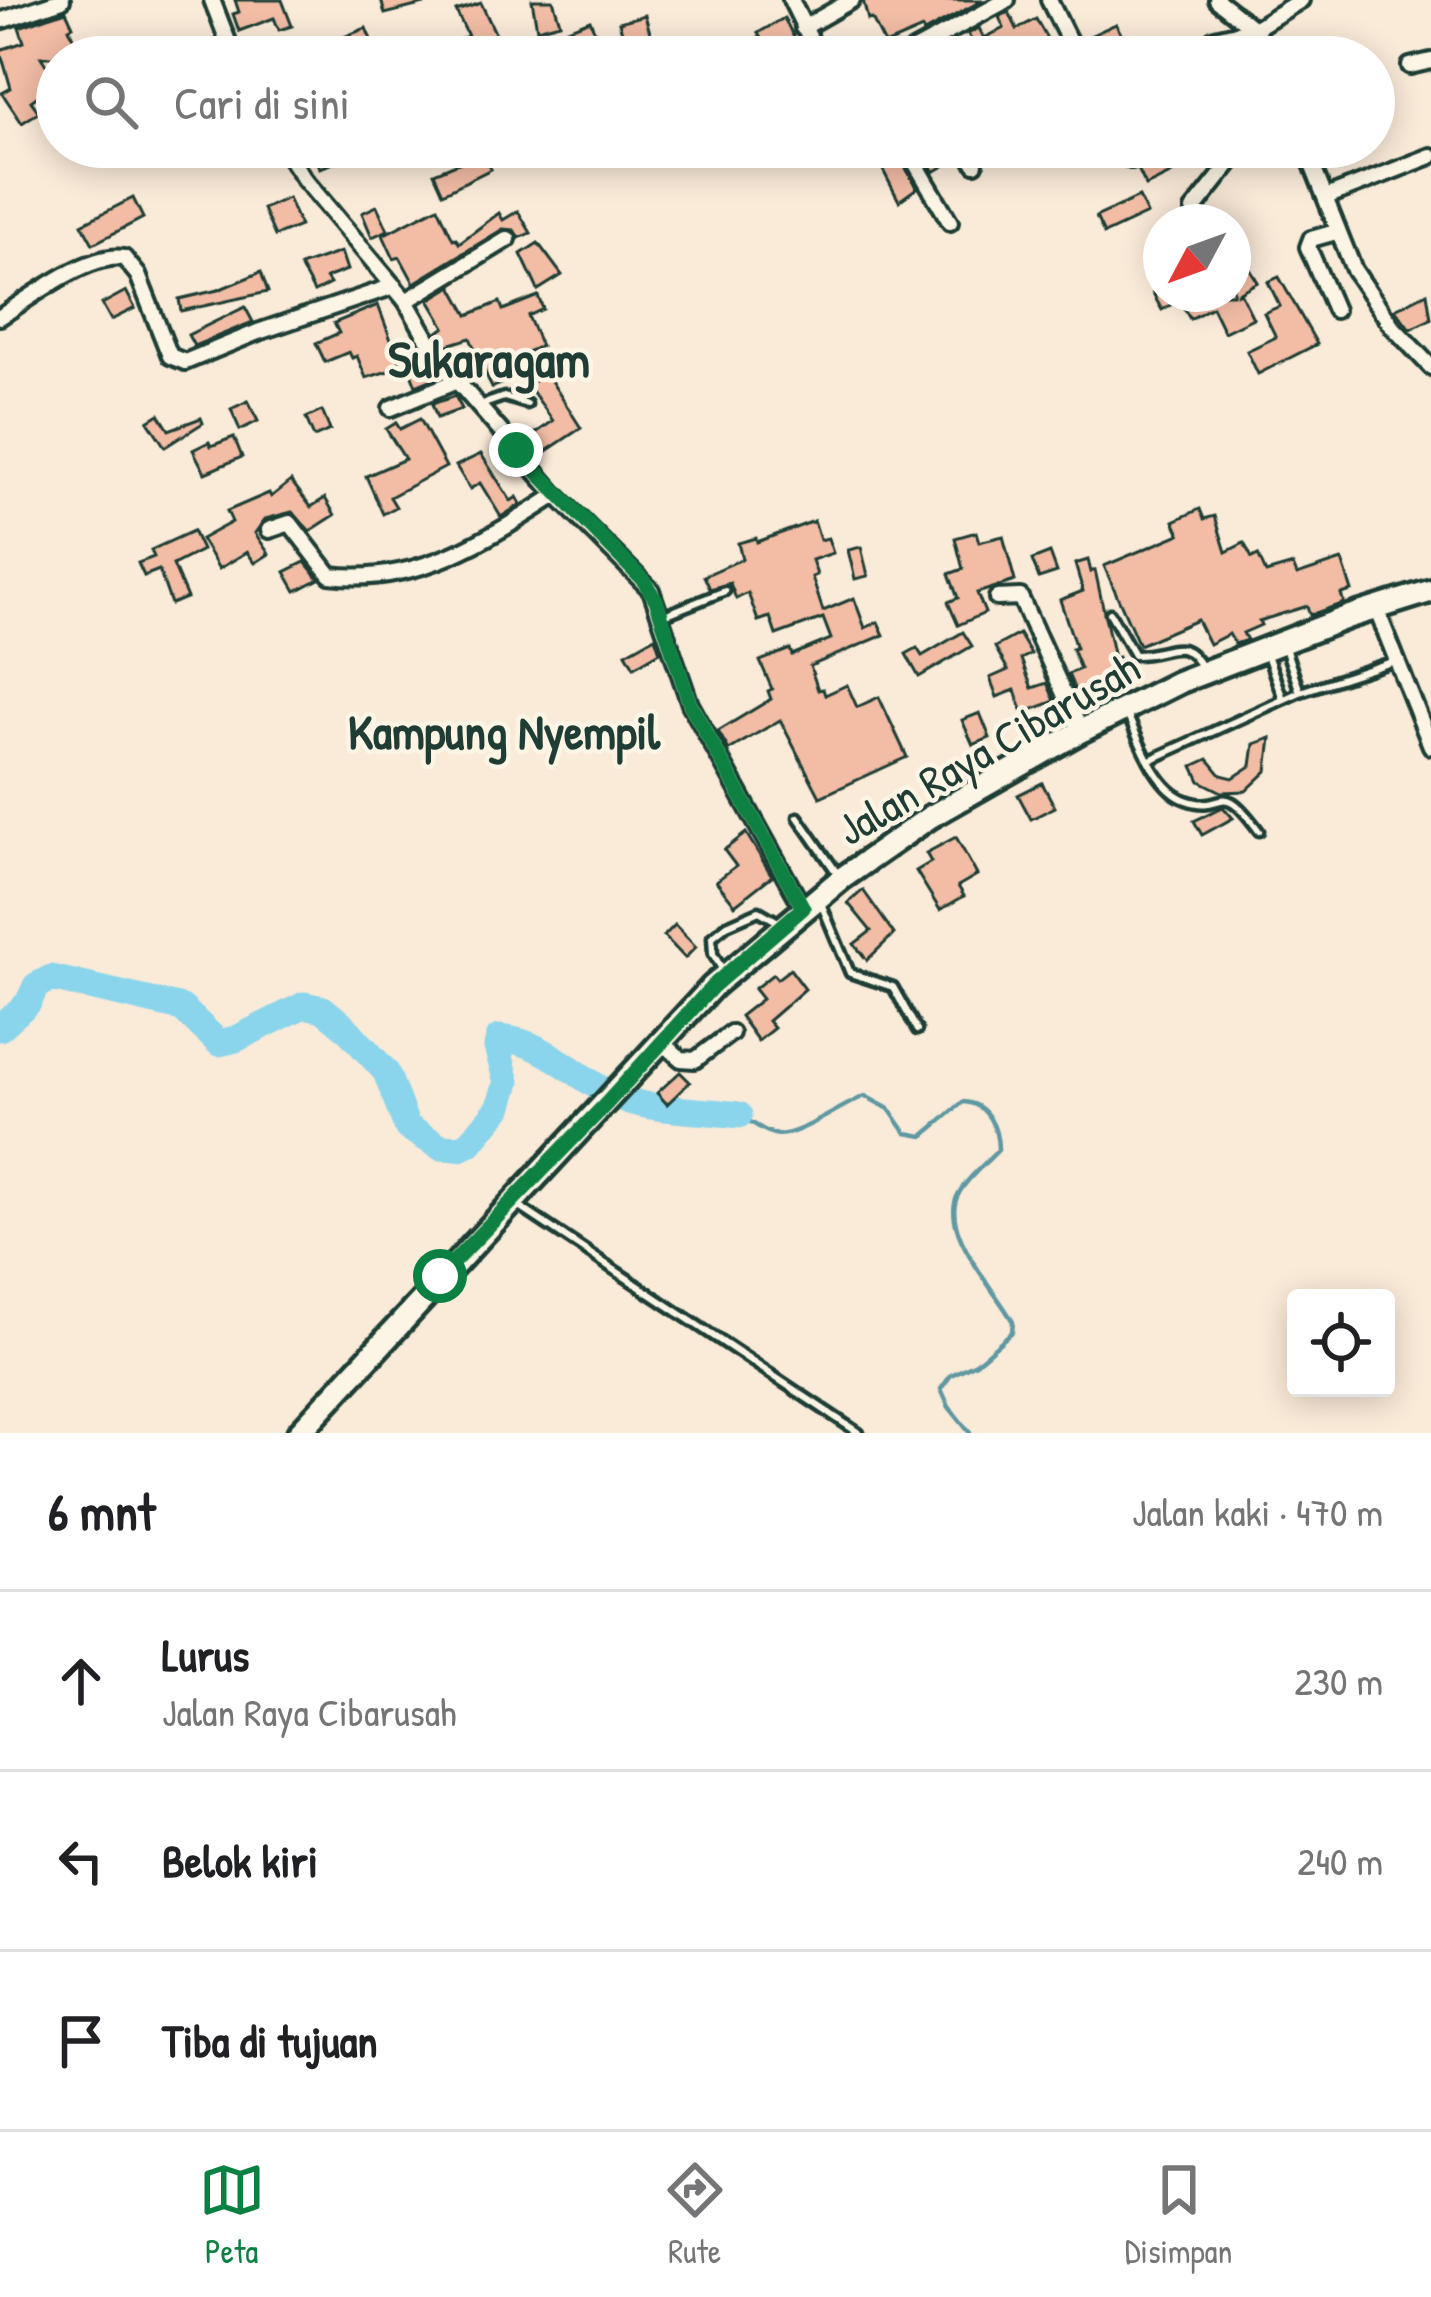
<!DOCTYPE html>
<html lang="id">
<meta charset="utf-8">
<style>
:root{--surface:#fff;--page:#f6f6f6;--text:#202124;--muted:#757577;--line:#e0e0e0;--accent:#0b8043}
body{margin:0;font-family:"Patrick Hand",sans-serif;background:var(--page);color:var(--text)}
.controls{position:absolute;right:36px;bottom:36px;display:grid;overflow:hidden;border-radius:12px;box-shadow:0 6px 30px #0003}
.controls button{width:108px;height:108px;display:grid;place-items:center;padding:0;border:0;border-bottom:3px solid var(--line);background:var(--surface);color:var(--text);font:60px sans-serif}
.compass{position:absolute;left:1143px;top:204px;width:108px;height:108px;border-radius:50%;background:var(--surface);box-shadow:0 6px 30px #0003;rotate:229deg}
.stop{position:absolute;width:36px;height:36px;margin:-27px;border:9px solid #0b8043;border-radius:50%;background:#fff}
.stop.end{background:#0b8043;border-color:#fff;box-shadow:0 3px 12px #0008}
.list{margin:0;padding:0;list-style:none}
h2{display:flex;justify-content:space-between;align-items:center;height:156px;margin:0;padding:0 48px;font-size:51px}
h2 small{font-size:39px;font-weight:400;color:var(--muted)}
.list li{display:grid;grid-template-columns:78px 1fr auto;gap:36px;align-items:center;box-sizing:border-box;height:180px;padding:0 48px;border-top:3px solid var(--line)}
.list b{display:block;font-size:45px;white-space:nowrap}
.list p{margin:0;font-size:39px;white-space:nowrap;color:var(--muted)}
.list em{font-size:39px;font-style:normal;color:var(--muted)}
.icon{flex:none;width:66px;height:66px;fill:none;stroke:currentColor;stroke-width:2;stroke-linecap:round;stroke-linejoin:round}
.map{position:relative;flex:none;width:1431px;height:1433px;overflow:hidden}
.search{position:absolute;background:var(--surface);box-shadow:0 6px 30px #0003;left:36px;right:36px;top:36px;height:132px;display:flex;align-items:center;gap:30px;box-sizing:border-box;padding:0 42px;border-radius:66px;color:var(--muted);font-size:45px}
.sheet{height:696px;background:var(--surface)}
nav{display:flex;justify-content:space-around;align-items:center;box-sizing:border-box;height:168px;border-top:3px solid var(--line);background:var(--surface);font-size:33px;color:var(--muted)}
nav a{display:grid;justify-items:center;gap:6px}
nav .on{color:var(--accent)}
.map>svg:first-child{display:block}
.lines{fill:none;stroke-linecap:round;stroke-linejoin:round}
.stream{stroke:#6098a2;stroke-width:4.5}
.river{stroke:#8bd5ec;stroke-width:27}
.building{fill:#f2bca5;stroke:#1f3d34;stroke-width:3}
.service-casing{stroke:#1f3d34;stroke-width:15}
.minor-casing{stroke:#1f3d34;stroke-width:22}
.primary-casing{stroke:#1f3d34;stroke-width:30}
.service{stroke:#fcf5e5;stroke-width:6}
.minor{stroke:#fcf5e5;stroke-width:14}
.primary{stroke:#fcf5e5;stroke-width:21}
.route{stroke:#0b8043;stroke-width:15}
.labels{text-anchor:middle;stroke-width:9;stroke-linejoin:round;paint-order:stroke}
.street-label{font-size:45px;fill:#1f3d34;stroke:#fcf5e5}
.neighbourhood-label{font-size:48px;font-weight:bold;fill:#1f3d34;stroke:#fcf5e5}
.quarter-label{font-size:51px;font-weight:bold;fill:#1f3d34;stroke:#fcf5e5}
</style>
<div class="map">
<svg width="1431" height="1433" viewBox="0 0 1431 1433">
<rect width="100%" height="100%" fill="#faead8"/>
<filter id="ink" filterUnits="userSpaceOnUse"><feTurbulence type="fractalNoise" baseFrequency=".00833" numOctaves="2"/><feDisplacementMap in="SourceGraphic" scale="24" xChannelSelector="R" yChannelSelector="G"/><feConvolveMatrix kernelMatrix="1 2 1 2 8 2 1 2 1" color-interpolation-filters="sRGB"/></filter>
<g filter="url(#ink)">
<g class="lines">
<path class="stream" d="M739,1115C750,1121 762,1131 774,1134C794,1140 841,1105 865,1096L889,1109L906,1133L923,1136L963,1102C988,1103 998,1129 998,1150C985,1164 968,1177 959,1193C937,1229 996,1290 1013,1322L1012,1332L976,1363L951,1375L941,1389L949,1407L970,1433"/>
<path class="river" d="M0,1028L28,1003L36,986L51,978L182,1008L219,1043L236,1039L304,1005L323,1009L346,1028L386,1072L407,1127L441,1147L460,1148L470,1143L499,1108L507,1082L497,1047L499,1038C552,1042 580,1085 626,1100C657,1111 705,1110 739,1115"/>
</g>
<g class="building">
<polygon points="235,0 282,0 292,26 279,30 274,18 239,31 233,14 239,12"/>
<polygon points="381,0 424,0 424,4 385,14"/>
<polygon points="532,0 553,0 560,23 537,29"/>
<polygon points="863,0 983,0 924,32 922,29 885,45 872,19 868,20"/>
<polygon points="481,3 497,37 465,51 460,39 468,36 456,11"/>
<polygon points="66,11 73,26 69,28 81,57 41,57 57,82 31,101 39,112 22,123 2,93 11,88 0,50 24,42 19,27"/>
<polygon points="1009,12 1017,29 1036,19 1054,51 1042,57 980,57 968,34 979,28 984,38 1004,28 999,17"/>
<polygon points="645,15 655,50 637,57 541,57 571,44 565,30 590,20 602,50 625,42 619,22"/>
<polygon points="784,18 804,57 771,57 758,33"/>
<polygon points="1116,24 1125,42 1088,57 1081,40"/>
<polygon points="366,28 372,42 337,56 331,42"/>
<polygon points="312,147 346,147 349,157 320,168"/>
<polygon points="871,147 894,147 917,188 899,201"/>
<polygon points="944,148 951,162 934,172 926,158"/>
<polygon points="483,153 491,169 443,193 434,173"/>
<polygon points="1166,160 1172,173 1146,186 1138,169"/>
<polygon points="1139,197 1147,214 1104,234 1096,217"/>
<polygon points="133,198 143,218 93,244 82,224"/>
<polygon points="288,198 300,226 275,236 263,209"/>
<polygon points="377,206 388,230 372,237 362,213"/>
<polygon points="438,207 453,239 456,238 459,243 499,213 503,220 518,211 531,233 519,238 514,230 503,229 414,283 400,257 394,259 383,235"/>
<polygon points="1233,242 1258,282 1236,294 1241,294 1253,318 1224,332 1212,307 1190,319 1179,300 1162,310 1153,294 1233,294"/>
<polygon points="538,243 562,275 538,290 521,254"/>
<polygon points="341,252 347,270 326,278 330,284 314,292 300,266"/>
<polygon points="261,272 268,292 181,311 179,299 218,290"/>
<polygon points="1279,277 1317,344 1258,374 1247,351 1276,337 1264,313 1280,306 1268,282"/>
<polygon points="452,286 468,315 500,302 503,310 538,296 543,309 528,316 541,346 513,358 521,373 492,388 470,338 445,346 437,333 445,327 429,300"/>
<polygon points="126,291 135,308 111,320 102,304"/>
<polygon points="1427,293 1431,319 1410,329 1395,309"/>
<polygon points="378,305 401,367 366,378 357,356 352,358 349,352 325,362 316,343 339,333 334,323"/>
<polygon points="245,307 253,322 194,346 188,335"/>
<polygon points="428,363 438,377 416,386 410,370"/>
<polygon points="546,373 581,428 545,452 533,435 553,421 528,385"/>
<polygon points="455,396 462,409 437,418 432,404"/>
<polygon points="248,401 258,421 240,430 231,409"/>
<polygon points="322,411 330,430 314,437 306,418"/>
<polygon points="159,414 169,430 201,418 203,423 165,447 148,421"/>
<polygon points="420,419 446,467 390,497 396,507 383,514 366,476 405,459 386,429 396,423 400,429"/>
<polygon points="234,437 242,457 205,473 193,450 209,442 211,446"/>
<polygon points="481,454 511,501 517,497 521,504 501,517 480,483 470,489 456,466"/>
<polygon points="291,481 311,507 325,498 335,515 310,531 292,512 265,519 255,533 269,554 255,563 247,552 219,569 201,539 232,522 227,511 269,493 271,497"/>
<polygon points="1200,509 1204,519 1215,516 1226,552 1244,543 1252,558 1258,555 1266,573 1293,565 1297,575 1342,560 1352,591 1341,594 1344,603 1310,615 1307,606 1259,621 1261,625 1243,633 1247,640 1235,644 1229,634 1209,644 1197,620 1139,645 1104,566 1180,534 1174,521"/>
<polygon points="814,521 820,540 828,538 833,553 812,560 817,575 812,577 823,611 854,598 865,628 878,622 884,635 810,666 818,690 823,689 825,695 847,685 857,707 879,697 907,757 820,797 780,720 729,750 718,731 771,699 768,691 772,689 760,661 790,649 792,655 831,639 823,618 776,635 770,617 758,621 748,593 736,599 730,583 710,589 704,576 742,559 738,543 756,538 757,542"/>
<polygon points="193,531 202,550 173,565 187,598 171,604 159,570 144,576 138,563 154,557 151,550"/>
<polygon points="976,532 979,542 1003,536 1015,581 977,593 985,613 958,625 948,602 958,598 949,574 963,569 955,538"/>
<polygon points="861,547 868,576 855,579 848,550"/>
<polygon points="1050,553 1057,572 1039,578 1032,560"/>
<polygon points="1088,560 1091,572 1095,570 1114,658 1118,657 1124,680 1078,692 1078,697 1068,674 1080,669 1072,649 1076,648 1060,600 1083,591 1075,564"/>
<polygon points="305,562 319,579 296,591 285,572"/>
<polygon points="963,632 972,646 919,677 906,654 917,648 922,656"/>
<polygon points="1019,634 1031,654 1021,659 1032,688 1047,683 1055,701 1023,713 1015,690 997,697 990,678 1008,670 995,647"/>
<polygon points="655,637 660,652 634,667 626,653"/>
<polygon points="980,713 990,738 973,745 962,720"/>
<polygon points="1271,738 1267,771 1246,791 1222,792 1200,781 1193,766 1208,759 1221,775 1233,778 1251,766 1254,744"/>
<polygon points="1042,783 1055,807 1031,819 1018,795"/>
<polygon points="1223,807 1233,818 1202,835 1194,821"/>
<polygon points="746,833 772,876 735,905 716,881 736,866 724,850"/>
<polygon points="956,837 977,875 958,886 964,896 940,910 916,871 931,862 926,853"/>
<polygon points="863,890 894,934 867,960 854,944 871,931 848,903"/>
<polygon points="675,925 696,947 685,958 664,936"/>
<polygon points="790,969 805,989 768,1021 774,1028 758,1041 740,1016 762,999 754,989 773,974 777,979"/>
<polygon points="680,1072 690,1082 667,1104 657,1093"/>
</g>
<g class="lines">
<g class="service-casing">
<g id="service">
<polyline points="481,405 504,397 527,404"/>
<path d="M1110,613L1134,655C1168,656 1184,633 1202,669"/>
<polyline points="662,616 725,591"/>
<polyline points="1284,645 1300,692"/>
<polyline points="1266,652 1283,699"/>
<path d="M1126,712C1139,739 1155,789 1186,800C1227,815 1217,774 1259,831"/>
<polyline points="1150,760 1300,692 1395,661"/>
<polyline points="798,817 839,876"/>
<polyline points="820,901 850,973 893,987 917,1030"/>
<polyline points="724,972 713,954 712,937 727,925 759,911 780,923"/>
<polyline points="517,1205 859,1433"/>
</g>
</g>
<g class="minor-casing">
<g id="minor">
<polyline points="212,0 234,57"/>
<polyline points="791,0 819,57"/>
<polyline points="1049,0 1077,57"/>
<polyline points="1217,0 1254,29 1271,57"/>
<polyline points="0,21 62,0"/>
<polyline points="803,28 852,0"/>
<polyline points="902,57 1007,0"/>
<polyline points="1184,57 1215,38 1254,29 1301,0"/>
<polyline points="1410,66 1431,61"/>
<polyline points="283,147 304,179 406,301 442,364 556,495 651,590 690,704 803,908"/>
<polyline points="906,147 950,222"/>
<polyline points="965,147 975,164"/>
<polyline points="1122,147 1131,160 1167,148"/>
<polyline points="1305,147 1354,270 1392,326 1431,367"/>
<polyline points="644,153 664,147"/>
<polyline points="1326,197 1431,156"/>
<polyline points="1193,210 1243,147"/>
<polyline points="406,301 508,239"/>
<polyline points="1335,310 1308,247 1311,239 1336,232"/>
<path d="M0,317C29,298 90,252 124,258L138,275L170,356L185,362L258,332L394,286"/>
<polyline points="391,408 457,381"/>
<path d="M269,530L290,523L330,575C416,586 487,540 556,495"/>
<polyline points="997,598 1020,597 1081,731"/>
<polyline points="1376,608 1431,746"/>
<polyline points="662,1042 681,1059 695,1060 731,1033"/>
</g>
</g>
<g class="primary-casing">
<polyline id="primary" points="299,1433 713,986 841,879 930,817 1081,731 1179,682 1348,617 1431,591"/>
</g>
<use href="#service" class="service"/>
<use href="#minor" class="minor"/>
<use href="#primary" class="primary"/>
</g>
</g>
<g class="lines" filter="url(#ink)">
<polyline class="route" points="440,1276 607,1103 713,986 803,908 690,704 656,600 643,580 516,450"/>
</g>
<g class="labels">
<g class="street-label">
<text transform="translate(988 748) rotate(-30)" y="16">Jalan Raya Cibarusah</text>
</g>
<g class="neighbourhood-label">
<text x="504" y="749">Kampung Nyempil</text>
</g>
<g class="quarter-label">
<text x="489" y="377">Sukaragam</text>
</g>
</g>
</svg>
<div class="controls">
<button><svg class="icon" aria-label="locate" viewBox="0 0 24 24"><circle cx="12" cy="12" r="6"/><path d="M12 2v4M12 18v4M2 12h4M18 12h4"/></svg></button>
</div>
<svg class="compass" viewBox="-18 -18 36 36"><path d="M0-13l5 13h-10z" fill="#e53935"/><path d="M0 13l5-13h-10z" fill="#757577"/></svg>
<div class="stop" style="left:440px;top:1276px"></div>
<div class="stop end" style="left:516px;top:450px"></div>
<div class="search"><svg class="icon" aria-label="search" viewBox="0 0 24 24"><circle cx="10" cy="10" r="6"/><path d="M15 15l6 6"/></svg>Cari di sini</div>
</div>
<section class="sheet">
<h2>6 mnt<small>Jalan kaki · 470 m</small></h2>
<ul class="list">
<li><svg class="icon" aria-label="ahead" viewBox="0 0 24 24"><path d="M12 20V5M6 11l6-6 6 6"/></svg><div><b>Lurus</b><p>Jalan Raya Cibarusah</p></div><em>230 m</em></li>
<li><svg class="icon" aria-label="left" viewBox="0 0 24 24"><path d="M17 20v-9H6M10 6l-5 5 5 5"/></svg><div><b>Belok kiri</b></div><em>240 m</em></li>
<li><svg class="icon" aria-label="arrive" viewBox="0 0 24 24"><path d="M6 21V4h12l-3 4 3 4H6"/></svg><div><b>Tiba di tujuan</b></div></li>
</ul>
</section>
<nav>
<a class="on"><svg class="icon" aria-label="map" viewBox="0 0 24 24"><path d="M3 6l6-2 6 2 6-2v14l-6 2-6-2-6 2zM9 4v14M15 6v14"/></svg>Peta</a>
<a><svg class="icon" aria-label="directions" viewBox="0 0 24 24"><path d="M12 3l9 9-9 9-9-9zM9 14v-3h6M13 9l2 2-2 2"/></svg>Rute</a>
<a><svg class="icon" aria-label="saved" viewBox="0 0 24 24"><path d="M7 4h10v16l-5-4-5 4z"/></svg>Disimpan</a>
</nav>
